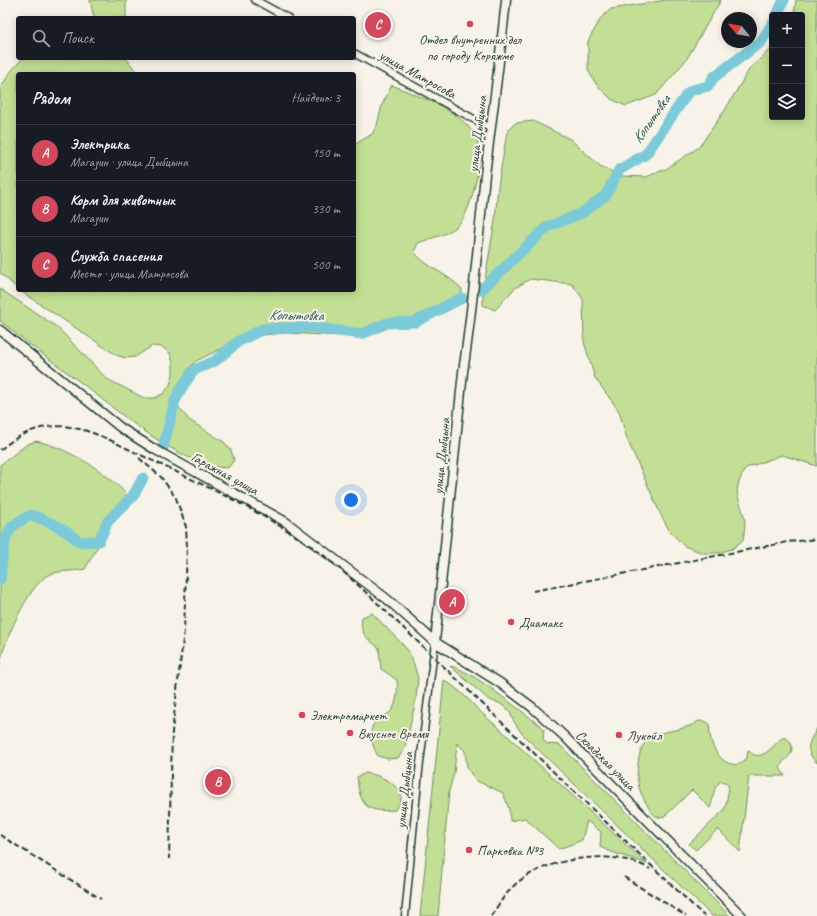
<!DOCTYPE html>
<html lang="ru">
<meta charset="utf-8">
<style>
:root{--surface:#171b24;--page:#20242c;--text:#f1f3f6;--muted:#9ea1a6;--line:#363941;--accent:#d1495b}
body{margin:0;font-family:Caveat,sans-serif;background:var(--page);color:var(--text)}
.controls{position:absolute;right:12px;top:12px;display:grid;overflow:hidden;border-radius:4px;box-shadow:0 2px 10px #0003}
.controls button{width:36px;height:36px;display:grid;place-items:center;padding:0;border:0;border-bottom:1px solid var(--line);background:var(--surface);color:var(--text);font:20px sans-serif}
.compass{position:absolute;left:721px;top:12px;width:36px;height:36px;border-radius:50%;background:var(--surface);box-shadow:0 2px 10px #0003;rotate:300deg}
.you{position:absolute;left:351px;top:500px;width:14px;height:14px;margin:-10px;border:3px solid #fff;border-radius:50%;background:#1a73e8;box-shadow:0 0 0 6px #1a73e833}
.badge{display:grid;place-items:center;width:26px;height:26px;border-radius:50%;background:var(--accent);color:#fff;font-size:13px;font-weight:700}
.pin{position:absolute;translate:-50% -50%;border:2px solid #fff;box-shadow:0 1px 4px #0006}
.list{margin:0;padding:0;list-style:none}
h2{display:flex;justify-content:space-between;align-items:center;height:52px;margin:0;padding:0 16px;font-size:17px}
h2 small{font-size:13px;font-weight:400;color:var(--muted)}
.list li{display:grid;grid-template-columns:26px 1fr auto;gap:12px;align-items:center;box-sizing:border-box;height:56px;padding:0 16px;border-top:1px solid var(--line)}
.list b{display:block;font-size:15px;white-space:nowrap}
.list p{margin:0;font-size:13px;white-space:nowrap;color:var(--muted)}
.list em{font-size:13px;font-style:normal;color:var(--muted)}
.icon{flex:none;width:22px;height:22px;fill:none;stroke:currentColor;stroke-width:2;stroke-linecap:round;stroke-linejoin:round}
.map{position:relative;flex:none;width:817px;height:916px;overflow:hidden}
.search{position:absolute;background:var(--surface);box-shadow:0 2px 10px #0003;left:16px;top:16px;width:340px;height:44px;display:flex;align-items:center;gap:10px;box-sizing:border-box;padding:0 14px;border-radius:4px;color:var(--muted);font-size:15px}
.panel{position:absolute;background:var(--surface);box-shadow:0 2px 10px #0003;left:16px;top:72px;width:340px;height:220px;border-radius:4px}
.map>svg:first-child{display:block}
.green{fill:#c3de95;stroke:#718e64}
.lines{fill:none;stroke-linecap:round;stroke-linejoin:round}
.river{stroke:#7ccad9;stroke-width:11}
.minor-casing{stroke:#1f3d34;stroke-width:9}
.tertiary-casing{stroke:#1f3d34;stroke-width:11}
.minor{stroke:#f7f3e8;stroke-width:6}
.tertiary{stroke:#f7f3e8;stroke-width:8}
.rail{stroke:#1f3d34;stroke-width:2;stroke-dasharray:6 3;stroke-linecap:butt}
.poi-dot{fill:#d1495b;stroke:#f7f3e8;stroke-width:1.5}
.labels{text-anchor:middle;stroke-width:4;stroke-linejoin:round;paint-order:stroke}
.poi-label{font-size:14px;fill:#1f3d34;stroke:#f7f3e8;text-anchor:start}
.street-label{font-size:14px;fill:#1f3d34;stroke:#f7f3e8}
.water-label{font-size:15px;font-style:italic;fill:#325955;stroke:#f7f3e8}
</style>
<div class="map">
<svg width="817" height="916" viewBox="0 0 817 916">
<rect width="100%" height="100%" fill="#f7f3e8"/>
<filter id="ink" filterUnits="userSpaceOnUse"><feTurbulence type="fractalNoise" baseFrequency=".025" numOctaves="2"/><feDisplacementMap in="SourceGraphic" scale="8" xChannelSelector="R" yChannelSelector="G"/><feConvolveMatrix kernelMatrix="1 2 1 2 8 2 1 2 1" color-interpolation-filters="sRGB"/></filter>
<g filter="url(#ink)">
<g class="green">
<polygon points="90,0 126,0 126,18 94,18"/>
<polygon points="666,0 721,0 686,60 656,95 626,106 611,99 596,84 588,70 588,41 601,18 611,9"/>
<path d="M796,0H817V466L782,455L746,468C730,495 740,495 745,521C745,527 744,534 743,540L732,549L718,553H703L684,546L669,530L660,513L627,439L619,411L595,378L584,342L583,299L572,284L530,279L515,288L495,310L483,305V291L495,220L498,186L507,132L515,123L533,121L570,139L600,166L622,176L646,177L666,169L699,147L725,110L750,68L772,48V117H802V15H794Z"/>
<polygon points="23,58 126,58 135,70 142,74 18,74 18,289 0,273 0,88 12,70"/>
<path d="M392,85C417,96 448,105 467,125C471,130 477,136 478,143C483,161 471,217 455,228C445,235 429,239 418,243L414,252C427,268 448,274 462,289L461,299L453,306L384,329L342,336L287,333L239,337L223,348L196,361L189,368L178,385L175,394L177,405L189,420L224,442L231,450L234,460L228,468C183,468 115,409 80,382C53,362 26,342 0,321V289L57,327L107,379L144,398H155L164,393L170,385L173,374V363L170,353L162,347L152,346L135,357L125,358L116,355L19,290H354V145L372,134L377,125L382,105Z"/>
<path d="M35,441C63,445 116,476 131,501L111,523L85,569C73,572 59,570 48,575C29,585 3,643 0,664V465L26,445Z"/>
<path d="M372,613L407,649L412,658L418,678L416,699L407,740L404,750L398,758L388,759L378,756C373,747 366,731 376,721C381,717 387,716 392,710C397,703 398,689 397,680L381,669L379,648C367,638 359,634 362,617Z"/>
<path d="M450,666C472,670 520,711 540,725L544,729L543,739L547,744L560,745L730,916H712L522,734L513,720L509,710L499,703L489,700Z"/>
<path d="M444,680C467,694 477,711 498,727L647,864C631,857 615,855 600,847L601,832L587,821L582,840L559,849L525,818L510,821L509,809L503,793L477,781L471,774L467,767L465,751L457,743L454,773L449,791L438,916H420Z"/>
<path d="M699,721H705L710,724C710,727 709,730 710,734C711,750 725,770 742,763L747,757L748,750C761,765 773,745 782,738H786L791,742C795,759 784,756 780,768L785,776H749L740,852L718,829L696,850L689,844L724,810C727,804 727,796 729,788L727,783L721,781C712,787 714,799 710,808L692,790L664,817C654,820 649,808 645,801C638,789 636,778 638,765C641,722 674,738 699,721Z"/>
<path d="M817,728V763C803,749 809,743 817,728Z"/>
<polygon points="577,736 600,756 600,759 597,759 576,739"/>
<path d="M366,773C380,775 391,781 401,792V801L395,810C364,813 360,804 357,777Z"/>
</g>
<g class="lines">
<g class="river">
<polyline points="777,15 784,0"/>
<polyline points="481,290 547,227 582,213 606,195 619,170 646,154 687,94 692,90 708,86 714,77 761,42 772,24"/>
<polyline points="163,448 175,401 182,387 194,370 215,361 239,341 263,329 309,327 362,334 387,323 415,322 462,298"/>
<path d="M0,579C2,565 2,535 14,525C19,521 26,518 31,515C50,521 65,529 80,542L99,541L108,521L133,496L143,478"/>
</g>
<g class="minor-casing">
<g id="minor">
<polyline points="255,0 288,18"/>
<polyline points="354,53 490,128"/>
<polyline points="405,916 419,771 435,642"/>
</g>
</g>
<g class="tertiary-casing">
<g id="tertiary">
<polyline points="0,330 121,428 154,449 286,522 387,599 435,642 500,683 532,707 564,736 742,916"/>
<path d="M435,642L463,372C473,307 478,241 485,175C492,117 500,59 506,0"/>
</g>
</g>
<use href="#minor" class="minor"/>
<use href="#tertiary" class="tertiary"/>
<g class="rail">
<path d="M0,450C37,419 68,421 110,440C174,472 242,500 302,540C327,556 348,576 370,596L704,916"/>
<polyline points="139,458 161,477 176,498 186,527 187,546 184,631 172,732 169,859"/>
<polyline points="533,591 788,542 817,539"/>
<polyline points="0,835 101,899"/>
<polyline points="624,877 686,916"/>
<path d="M491,916C499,904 507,891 518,882C550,857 615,848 650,869"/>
</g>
</g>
</g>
<g class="poi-dot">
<circle cx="470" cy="24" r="4"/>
<circle cx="511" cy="622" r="4"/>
<circle cx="302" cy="715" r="4"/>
<circle cx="350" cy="733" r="4"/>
<circle cx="619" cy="735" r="4"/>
<circle cx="469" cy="850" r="4"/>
</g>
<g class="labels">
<g class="poi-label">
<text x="470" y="44" text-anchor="middle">Отдел внутренних дел<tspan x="470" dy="16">по городу Коряжме</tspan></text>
<text x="519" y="627">Диамакс</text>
<text x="310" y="720">Электромаркет</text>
<text x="358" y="738">Вкусное Время</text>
<text x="627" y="740">Лукойл</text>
<text x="477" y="855">Парковка №3</text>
</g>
<g class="street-label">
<text transform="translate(418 74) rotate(29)" y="5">улица Матросова</text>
<text transform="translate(477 134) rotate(-83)" y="5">улица Дыбцына</text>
<text transform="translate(441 456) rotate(-84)" y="5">улица Дыбцына</text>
<text transform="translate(225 473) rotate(29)" y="5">Гаражная улица</text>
<text transform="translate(606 760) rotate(45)" y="5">Складская улица</text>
<text transform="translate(404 790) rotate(-84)" y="5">улица Дыбцына</text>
</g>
<g class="water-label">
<text transform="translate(651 119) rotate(-55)" y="5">Копытовка</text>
<text transform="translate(296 315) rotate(1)" y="5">Копытовка</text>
</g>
</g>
</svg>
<div class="controls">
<button>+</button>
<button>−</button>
<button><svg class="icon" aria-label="layers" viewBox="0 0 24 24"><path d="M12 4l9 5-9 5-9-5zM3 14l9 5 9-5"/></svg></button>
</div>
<svg class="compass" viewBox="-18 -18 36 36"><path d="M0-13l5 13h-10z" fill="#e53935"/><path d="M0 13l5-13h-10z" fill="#9ea1a6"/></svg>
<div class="you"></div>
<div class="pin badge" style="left:452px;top:602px">A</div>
<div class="pin badge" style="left:218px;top:782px">B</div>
<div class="pin badge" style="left:378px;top:25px">C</div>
<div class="search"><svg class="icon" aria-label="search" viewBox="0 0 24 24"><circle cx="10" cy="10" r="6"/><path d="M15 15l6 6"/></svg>Поиск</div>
<section class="panel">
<h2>Рядом<small>Найдено: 3</small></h2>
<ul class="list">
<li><span class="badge">A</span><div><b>Электрика</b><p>Магазин · улица Дыбцына</p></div><em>150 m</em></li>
<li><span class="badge">B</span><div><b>Корм для животных</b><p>Магазин</p></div><em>330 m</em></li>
<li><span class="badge">C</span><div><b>Служба спасения</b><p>Место · улица Матросова</p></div><em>500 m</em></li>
</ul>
</section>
</div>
